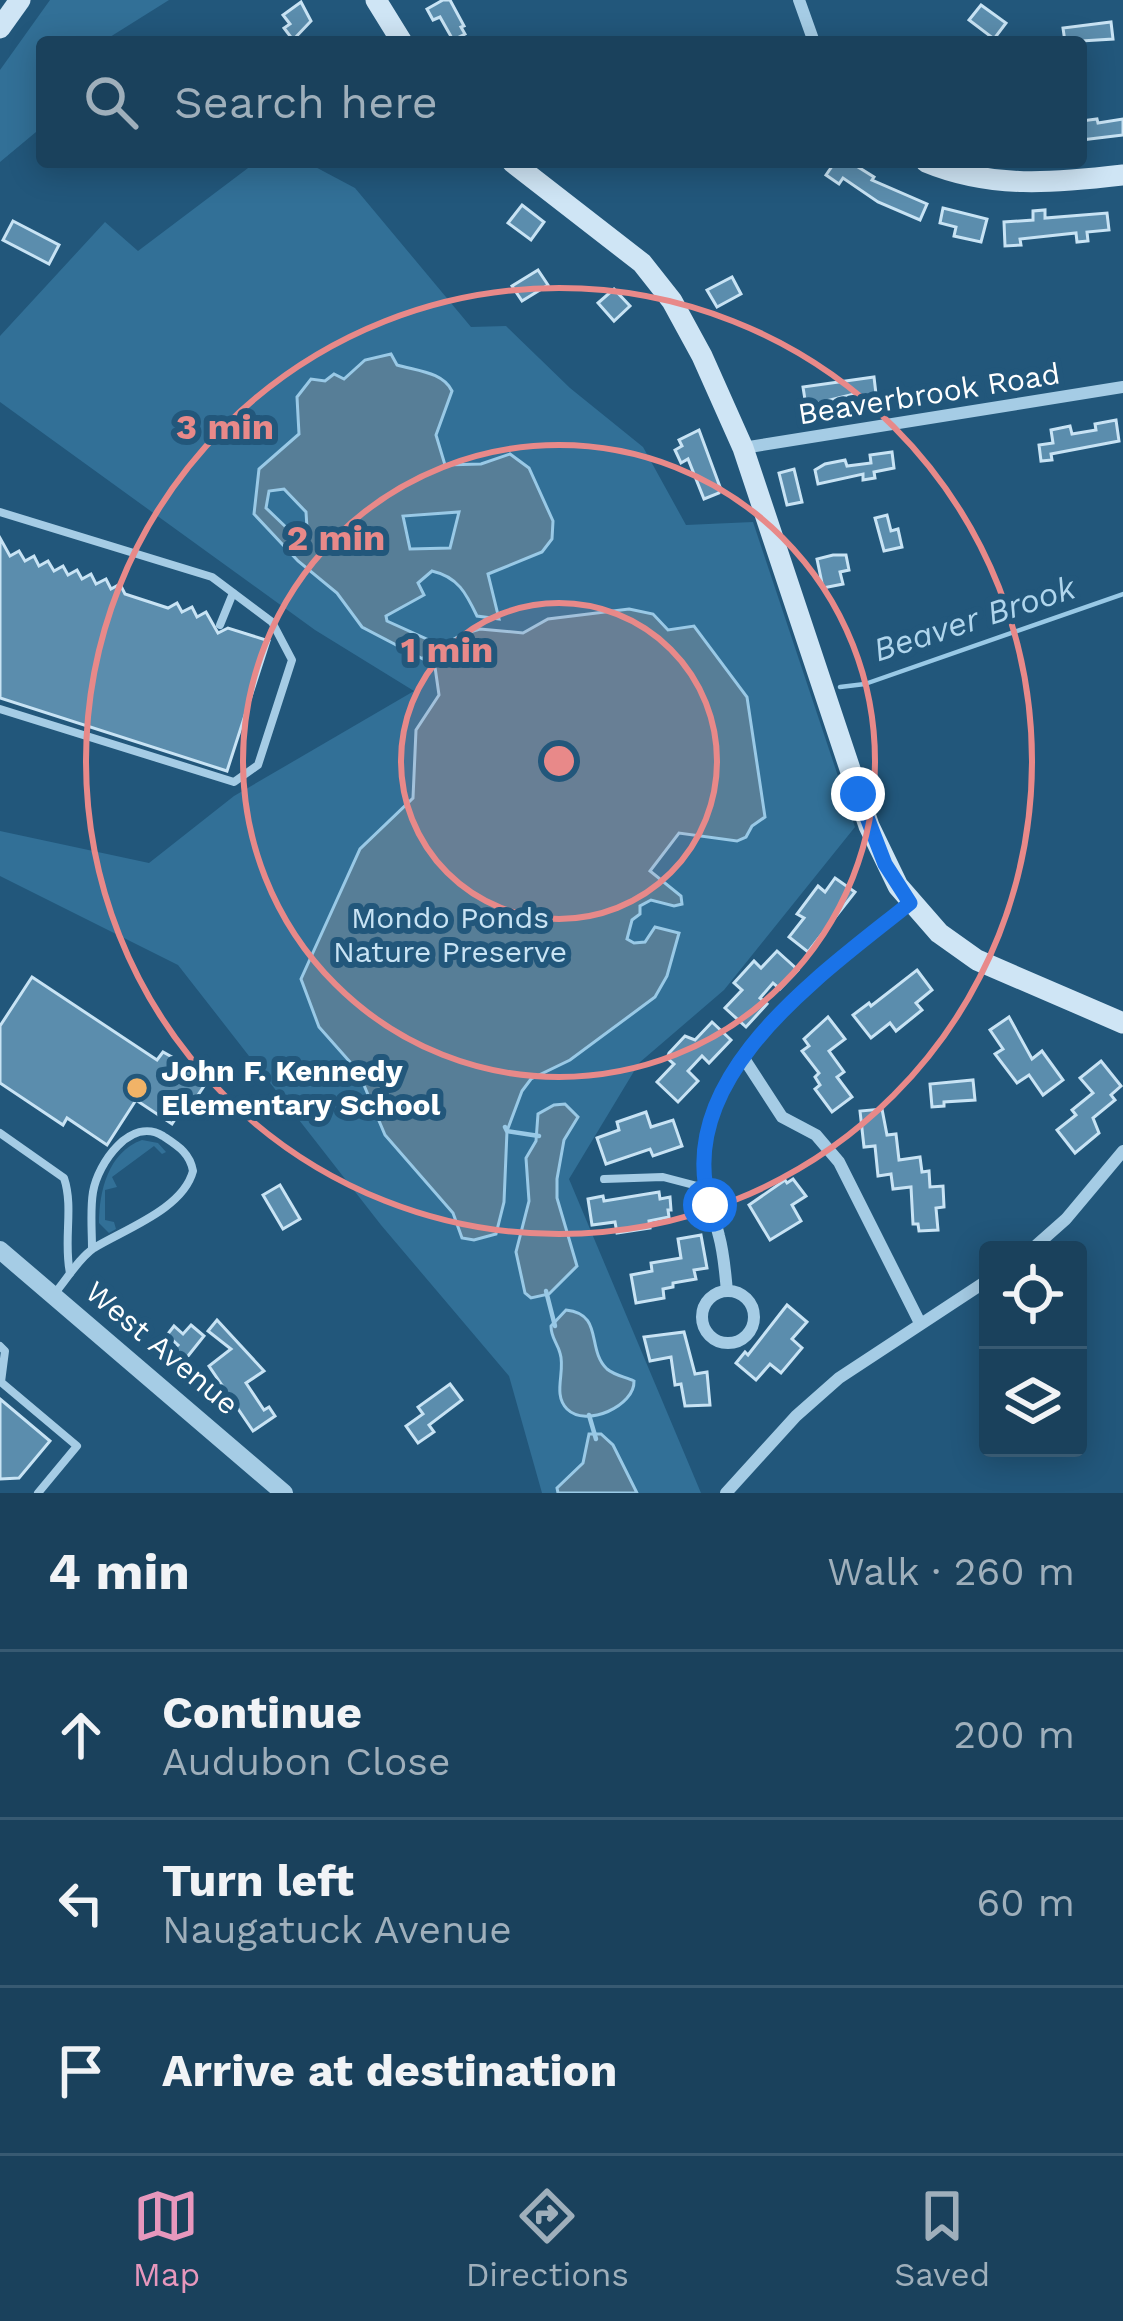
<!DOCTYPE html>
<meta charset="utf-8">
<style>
:root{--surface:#1a415c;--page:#234862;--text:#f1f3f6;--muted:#9fafbb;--line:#385a72;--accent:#e797bd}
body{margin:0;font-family:"Work Sans",sans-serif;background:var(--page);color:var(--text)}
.controls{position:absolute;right:36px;bottom:36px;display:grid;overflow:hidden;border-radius:12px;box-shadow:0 6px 30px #0003}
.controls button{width:108px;height:108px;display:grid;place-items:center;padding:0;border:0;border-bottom:3px solid var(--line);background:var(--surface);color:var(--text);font:60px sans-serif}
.stop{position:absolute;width:36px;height:36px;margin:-27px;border:9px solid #1a73e8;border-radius:50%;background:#fff}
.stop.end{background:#1a73e8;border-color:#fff;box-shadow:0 3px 12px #0008}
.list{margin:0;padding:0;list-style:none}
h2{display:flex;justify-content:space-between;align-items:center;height:156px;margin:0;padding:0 48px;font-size:51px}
h2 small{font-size:39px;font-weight:400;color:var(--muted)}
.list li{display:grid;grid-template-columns:78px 1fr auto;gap:36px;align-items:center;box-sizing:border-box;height:168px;padding:0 48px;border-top:3px solid var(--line)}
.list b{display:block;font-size:45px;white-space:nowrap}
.list p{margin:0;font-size:39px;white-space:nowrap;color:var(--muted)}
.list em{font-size:39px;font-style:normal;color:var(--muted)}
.icon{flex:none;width:66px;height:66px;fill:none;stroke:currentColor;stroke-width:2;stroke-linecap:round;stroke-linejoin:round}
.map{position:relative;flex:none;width:1123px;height:1493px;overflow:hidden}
.search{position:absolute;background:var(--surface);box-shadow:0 6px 30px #0003;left:36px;right:36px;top:36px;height:132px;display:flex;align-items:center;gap:30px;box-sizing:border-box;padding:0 42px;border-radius:12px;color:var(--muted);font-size:45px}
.sheet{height:660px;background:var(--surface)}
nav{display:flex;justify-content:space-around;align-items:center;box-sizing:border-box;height:168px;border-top:3px solid var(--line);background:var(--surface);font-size:33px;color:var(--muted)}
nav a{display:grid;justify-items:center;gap:6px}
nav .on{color:var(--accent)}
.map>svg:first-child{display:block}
.green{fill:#327097}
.water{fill:#577e97;stroke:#99c9e6;stroke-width:3;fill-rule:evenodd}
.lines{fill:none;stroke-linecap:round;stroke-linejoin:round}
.stream{stroke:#99c9e6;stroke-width:4.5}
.building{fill:#5b8dad;stroke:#c8e3f4;stroke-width:3}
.service{stroke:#a5cce5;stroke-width:8}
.minor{stroke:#a5cce5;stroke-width:12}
.tertiary{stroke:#a5cce5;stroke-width:18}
.secondary{stroke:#cfe5f5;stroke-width:21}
.route{stroke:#1a73e8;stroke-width:15}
.ring{fill:none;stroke:#e88989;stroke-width:6}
.poi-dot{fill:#f1b367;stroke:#22577b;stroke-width:4.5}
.labels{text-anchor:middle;stroke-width:12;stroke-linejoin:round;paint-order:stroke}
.street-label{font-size:30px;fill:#fff;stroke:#22577b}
.park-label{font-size:30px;fill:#c8e3f4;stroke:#22577b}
.poi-label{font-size:30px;font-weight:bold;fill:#fff;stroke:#22577b;text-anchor:start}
.water-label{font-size:33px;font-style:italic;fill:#b0d6ed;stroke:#22577b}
.centre{fill:#e88989;stroke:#22577b;stroke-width:6}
.ring-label{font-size:36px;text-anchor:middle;font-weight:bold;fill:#e88989;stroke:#22577b;stroke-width:12;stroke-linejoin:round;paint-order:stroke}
</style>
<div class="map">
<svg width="1123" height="1493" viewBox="0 0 1123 1493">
<rect width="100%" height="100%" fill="#22577b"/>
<g class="green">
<polygon points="50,0 169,0 102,42 42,42 42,127 0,162 0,70"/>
<polygon points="256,162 306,162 355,188 471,327 506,326 570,388 643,447 686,525 753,522 855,827 724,990 639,1063 569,1179 701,1493 542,1493 509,1376 381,1225 178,965 0,876 0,831 149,863 234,796 414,691 315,630 0,402 0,336 105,222 138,251"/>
<path d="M142,1140L158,1143L166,1152L162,1154L154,1146L112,1177L117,1187L105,1190V1220L114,1222L116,1229L109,1233L99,1223C99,1192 108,1152 142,1140Z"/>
</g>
<g class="water">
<path d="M391,354L397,365C417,371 443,372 452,391L436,435L445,465L481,464L510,454L529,468L553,521L552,539L542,552L488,574L499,619L477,616C466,593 458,577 432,571L418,583L424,595L386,616L387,621L431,641L423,659L362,627L337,593L298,561L254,514L259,469L299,434L297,397L311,379L325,381L334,374L344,379L365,360ZM284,489L306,512L307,528L290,531L266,508L269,491ZM459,512L450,548L410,549L403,516Z"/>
<polygon points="629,609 653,614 668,630 694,626 747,697 765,817 752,826 746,837 737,841 679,833 650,871 681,896 682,904 674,906 651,900 640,906 640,914 632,920 627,939 634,943 645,942 655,927 679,933 667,976 655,997 570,1060 531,1079 522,1091 507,1131 504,1202 496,1234 474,1240 462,1238 453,1213 385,1135 358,1071 319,1027 301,979 360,849 413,798 416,730 439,695 435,667 447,643 463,634 480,629 523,633 548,619"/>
<polygon points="565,1104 578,1117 564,1140 557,1179 557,1198 577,1266 549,1294 531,1298 525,1293 516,1252 529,1201 526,1158 536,1141 538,1114 554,1105"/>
<path d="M566,1310C604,1314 586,1349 607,1369C614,1375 625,1377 634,1381C635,1406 586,1428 567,1409C552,1394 566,1371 560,1353C557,1342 551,1338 551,1326Z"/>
<polygon points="589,1434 601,1434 613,1445 637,1493 558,1493 557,1488 583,1463"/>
</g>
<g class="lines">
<g class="stream">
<polyline points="840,687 865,684 1123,594"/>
<polyline points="505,1127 507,1131 539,1136"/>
<polyline points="546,1291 555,1326"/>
<polyline points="589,1415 596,1439"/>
</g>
</g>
<g class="building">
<polygon points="443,0 450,0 464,26 461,27 465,34 453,40 440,17 433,20 427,9"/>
<polygon points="301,2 311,21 293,40 284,28 290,24 283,15"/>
<polygon points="981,5 1006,23 994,39 969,20"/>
<polygon points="1111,22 1113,39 1065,42 1063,28"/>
<polygon points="1097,119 1098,123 1123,119 1123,135 1081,140 1081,121"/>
<polygon points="835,162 850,162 874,177 872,180 927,204 920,220 878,202 843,178 839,184 826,175"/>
<polygon points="522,205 544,222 531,240 508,223"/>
<polygon points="943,208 987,219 981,242 954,236 956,227 940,223"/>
<polygon points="1045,210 1045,218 1107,213 1109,230 1087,232 1088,241 1077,242 1076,233 1020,239 1021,245 1005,246 1004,222 1033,220 1033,211"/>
<polygon points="13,221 59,245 49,264 3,240"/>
<polygon points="538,270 548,285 522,301 512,286"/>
<polygon points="732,277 741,294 717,307 707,290"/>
<polygon points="614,289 630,306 614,321 598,303"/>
<polygon points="874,377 876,394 855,398 854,394 806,406 803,387"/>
<polygon points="1116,420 1119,441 1051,454 1052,460 1041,461 1039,445 1053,443 1051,430 1070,426 1072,434 1096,430 1095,424"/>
<polygon points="699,430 720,487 719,493 704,499 688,459 681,463 675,450 682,446 679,440"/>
<polygon points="892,452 894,468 874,472 875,478 863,480 863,474 818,484 815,470 825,464 845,460 847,466 871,463 870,455"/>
<polygon points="794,469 802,502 787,505 779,473"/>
<polygon points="887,515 891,531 898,529 902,547 884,551 875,518"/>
<polygon points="0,538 10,556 19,551 25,561 34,556 39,566 48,561 54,571 63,566 68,575 77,570 82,579 91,574 96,584 106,579 111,589 120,584 125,594 168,608 177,603 182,612 192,607 197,617 206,612 218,633 228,628 269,641 227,771 0,698"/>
<polygon points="833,555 846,555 849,570 840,572 843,584 823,588 817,559"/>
<polygon points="835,878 855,892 808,952 789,937 804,918 797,914 818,886 825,892"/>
<polygon points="777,951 798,970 780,989 773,983 760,998 767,1004 746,1027 725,1008 742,990 734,983 754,961 761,968"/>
<polygon points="917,970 932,990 916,1003 922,1010 896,1031 890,1023 871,1038 853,1015 869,1003 871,1006"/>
<polygon points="32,977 157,1060 163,1052 197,1071 195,1075 206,1083 186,1113 181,1110 172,1124 136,1100 107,1145 67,1118 63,1125 0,1083 0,1026"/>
<polygon points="828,1017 845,1039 829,1051 844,1072 837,1077 852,1097 832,1112 815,1089 820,1085 815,1077 819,1073 802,1051 809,1046 804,1039"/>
<polygon points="1009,1017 1032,1059 1042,1051 1063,1080 1043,1095 1029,1075 1017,1083 995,1054 1003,1049 990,1030"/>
<polygon points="712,1022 731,1040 709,1063 702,1056 688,1071 698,1081 678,1102 657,1082 674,1064 667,1058 669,1053 685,1036 695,1040"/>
<polygon points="1101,1061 1121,1086 1111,1095 1115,1100 1093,1118 1099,1133 1075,1153 1057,1130 1076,1115 1072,1110 1093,1093 1080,1078"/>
<polygon points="973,1080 975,1100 944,1102 944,1106 932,1107 930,1084"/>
<polygon points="882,1109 887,1135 896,1134 899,1160 920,1157 922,1172 929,1171 930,1187 943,1186 944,1207 936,1208 938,1230 919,1231 918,1224 913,1224 911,1187 893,1189 891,1174 878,1176 875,1146 864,1147 860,1111"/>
<polygon points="646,1112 651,1127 673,1120 682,1146 653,1156 650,1149 606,1164 597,1138 619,1130 617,1122"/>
<polygon points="793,1179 806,1196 792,1205 801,1221 770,1240 749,1205 785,1180 787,1183"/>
<polygon points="280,1185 300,1219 283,1229 263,1195"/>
<polygon points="659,1192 660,1199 670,1197 671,1210 668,1210 669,1217 649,1221 650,1228 617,1233 615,1222 592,1225 588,1199 603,1196 604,1201"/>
<polygon points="701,1235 707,1268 694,1270 696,1279 673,1283 673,1287 663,1289 664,1298 636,1303 631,1275 652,1271 651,1263 681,1258 678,1239"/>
<polygon points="787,1305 807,1322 792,1339 802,1348 781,1373 770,1364 756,1380 736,1363 745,1352 748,1355"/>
<polygon points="217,1320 264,1371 246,1383 264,1410 269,1407 275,1416 253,1431 209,1366 231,1349 208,1331"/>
<polygon points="191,1325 204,1336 184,1361 172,1351 178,1345 167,1335 174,1326 183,1334"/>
<polygon points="684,1332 695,1374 707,1372 710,1405 685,1406 681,1384 675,1385 671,1357 650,1361 644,1337"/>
<polygon points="450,1384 462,1400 429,1425 434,1432 418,1443 406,1426 423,1414 418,1407"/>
<polygon points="0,1399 50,1441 19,1478 0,1479"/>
</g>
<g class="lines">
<g class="service">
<polyline points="0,512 212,577 272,622 292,660 258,765 234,782 0,709"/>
<polyline points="220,625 233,593"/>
<path d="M0,1133L64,1178C74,1208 63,1241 70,1273"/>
<polyline points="604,1179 663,1177 705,1188"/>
<path d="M55,1293C67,1279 79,1258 94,1248C125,1229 183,1209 193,1171C190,1153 178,1146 163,1136C131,1116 98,1163 93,1192C90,1210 92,1230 92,1249"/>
<polyline points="0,1346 5,1351 1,1382 77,1446 38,1493"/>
</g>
<g class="minor">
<polyline points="799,0 814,42"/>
<polyline points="743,448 1123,387"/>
<polyline points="743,1057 782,1117 816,1135 839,1162 920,1323"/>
<polyline points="1031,1250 1066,1219 1123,1151"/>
<path d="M727,1291C725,1272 724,1254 719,1236C713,1211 703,1189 703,1164C704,1052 832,966 910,903"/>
<circle cx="728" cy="1317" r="26"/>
<polyline points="726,1493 796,1416 839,1378 988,1280"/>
</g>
<polyline class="tertiary" points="0,1250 284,1493"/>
<g class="secondary">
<polyline points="376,0 402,42"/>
<polyline points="0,28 20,0"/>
<polyline points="512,162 642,263 672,301 702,356 743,448 869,826 898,886 939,933 977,960 1123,1023"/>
<path d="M926,162C991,189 1055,183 1123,175"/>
</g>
</g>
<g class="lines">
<path class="route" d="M710,1205C671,1076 825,972 910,903L885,864L858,794"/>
</g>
<circle cx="559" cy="761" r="158" fill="#e88989" fill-opacity=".12"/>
<g class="ring">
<circle cx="559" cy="761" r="158"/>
<circle cx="559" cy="761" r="316"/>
<circle cx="559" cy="761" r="473"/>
</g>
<circle class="poi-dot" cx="137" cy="1088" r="12"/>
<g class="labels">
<g class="street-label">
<text transform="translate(929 394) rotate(-9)" y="10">Beaverbrook Road</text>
<text transform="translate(162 1348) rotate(40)" y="10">West Avenue</text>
</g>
<g class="park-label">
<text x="450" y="928">Mondo Ponds<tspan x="450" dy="34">Nature Preserve</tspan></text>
</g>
<g class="poi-label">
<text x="161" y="1081">John F. Kennedy<tspan x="161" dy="34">Elementary School</tspan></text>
</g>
<g class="water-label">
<text transform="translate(974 618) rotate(-18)" y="12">Beaver Brook</text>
</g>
</g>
<circle cx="559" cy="761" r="18" class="centre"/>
<g class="ring-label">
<text x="225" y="439">3 min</text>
<text x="336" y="550">2 min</text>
<text x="447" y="662">1 min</text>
</g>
</svg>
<div class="controls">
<button><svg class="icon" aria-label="locate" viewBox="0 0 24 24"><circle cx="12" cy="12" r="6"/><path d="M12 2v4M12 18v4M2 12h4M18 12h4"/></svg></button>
<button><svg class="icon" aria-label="layers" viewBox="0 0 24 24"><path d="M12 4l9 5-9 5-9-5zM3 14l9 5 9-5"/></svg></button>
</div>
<div class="stop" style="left:710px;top:1205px"></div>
<div class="stop end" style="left:858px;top:794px"></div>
<div class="search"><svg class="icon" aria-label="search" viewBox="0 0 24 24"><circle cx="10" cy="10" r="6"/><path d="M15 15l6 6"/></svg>Search here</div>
</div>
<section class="sheet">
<h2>4 min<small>Walk · 260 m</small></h2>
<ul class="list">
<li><svg class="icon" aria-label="ahead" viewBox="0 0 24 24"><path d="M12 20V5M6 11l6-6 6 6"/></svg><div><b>Continue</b><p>Audubon Close</p></div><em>200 m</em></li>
<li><svg class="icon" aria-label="left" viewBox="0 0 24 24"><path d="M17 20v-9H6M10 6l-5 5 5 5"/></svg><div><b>Turn left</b><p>Naugatuck Avenue</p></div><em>60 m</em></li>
<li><svg class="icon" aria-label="arrive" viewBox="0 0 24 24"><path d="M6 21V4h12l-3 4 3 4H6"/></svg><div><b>Arrive at destination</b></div></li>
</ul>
</section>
<nav>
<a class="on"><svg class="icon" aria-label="map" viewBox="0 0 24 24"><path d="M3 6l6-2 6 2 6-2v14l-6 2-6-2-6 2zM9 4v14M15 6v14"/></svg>Map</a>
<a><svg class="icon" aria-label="directions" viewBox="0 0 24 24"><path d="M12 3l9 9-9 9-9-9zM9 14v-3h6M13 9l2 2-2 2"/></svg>Directions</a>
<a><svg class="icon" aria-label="saved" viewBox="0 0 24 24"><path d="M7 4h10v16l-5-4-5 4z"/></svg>Saved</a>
</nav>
